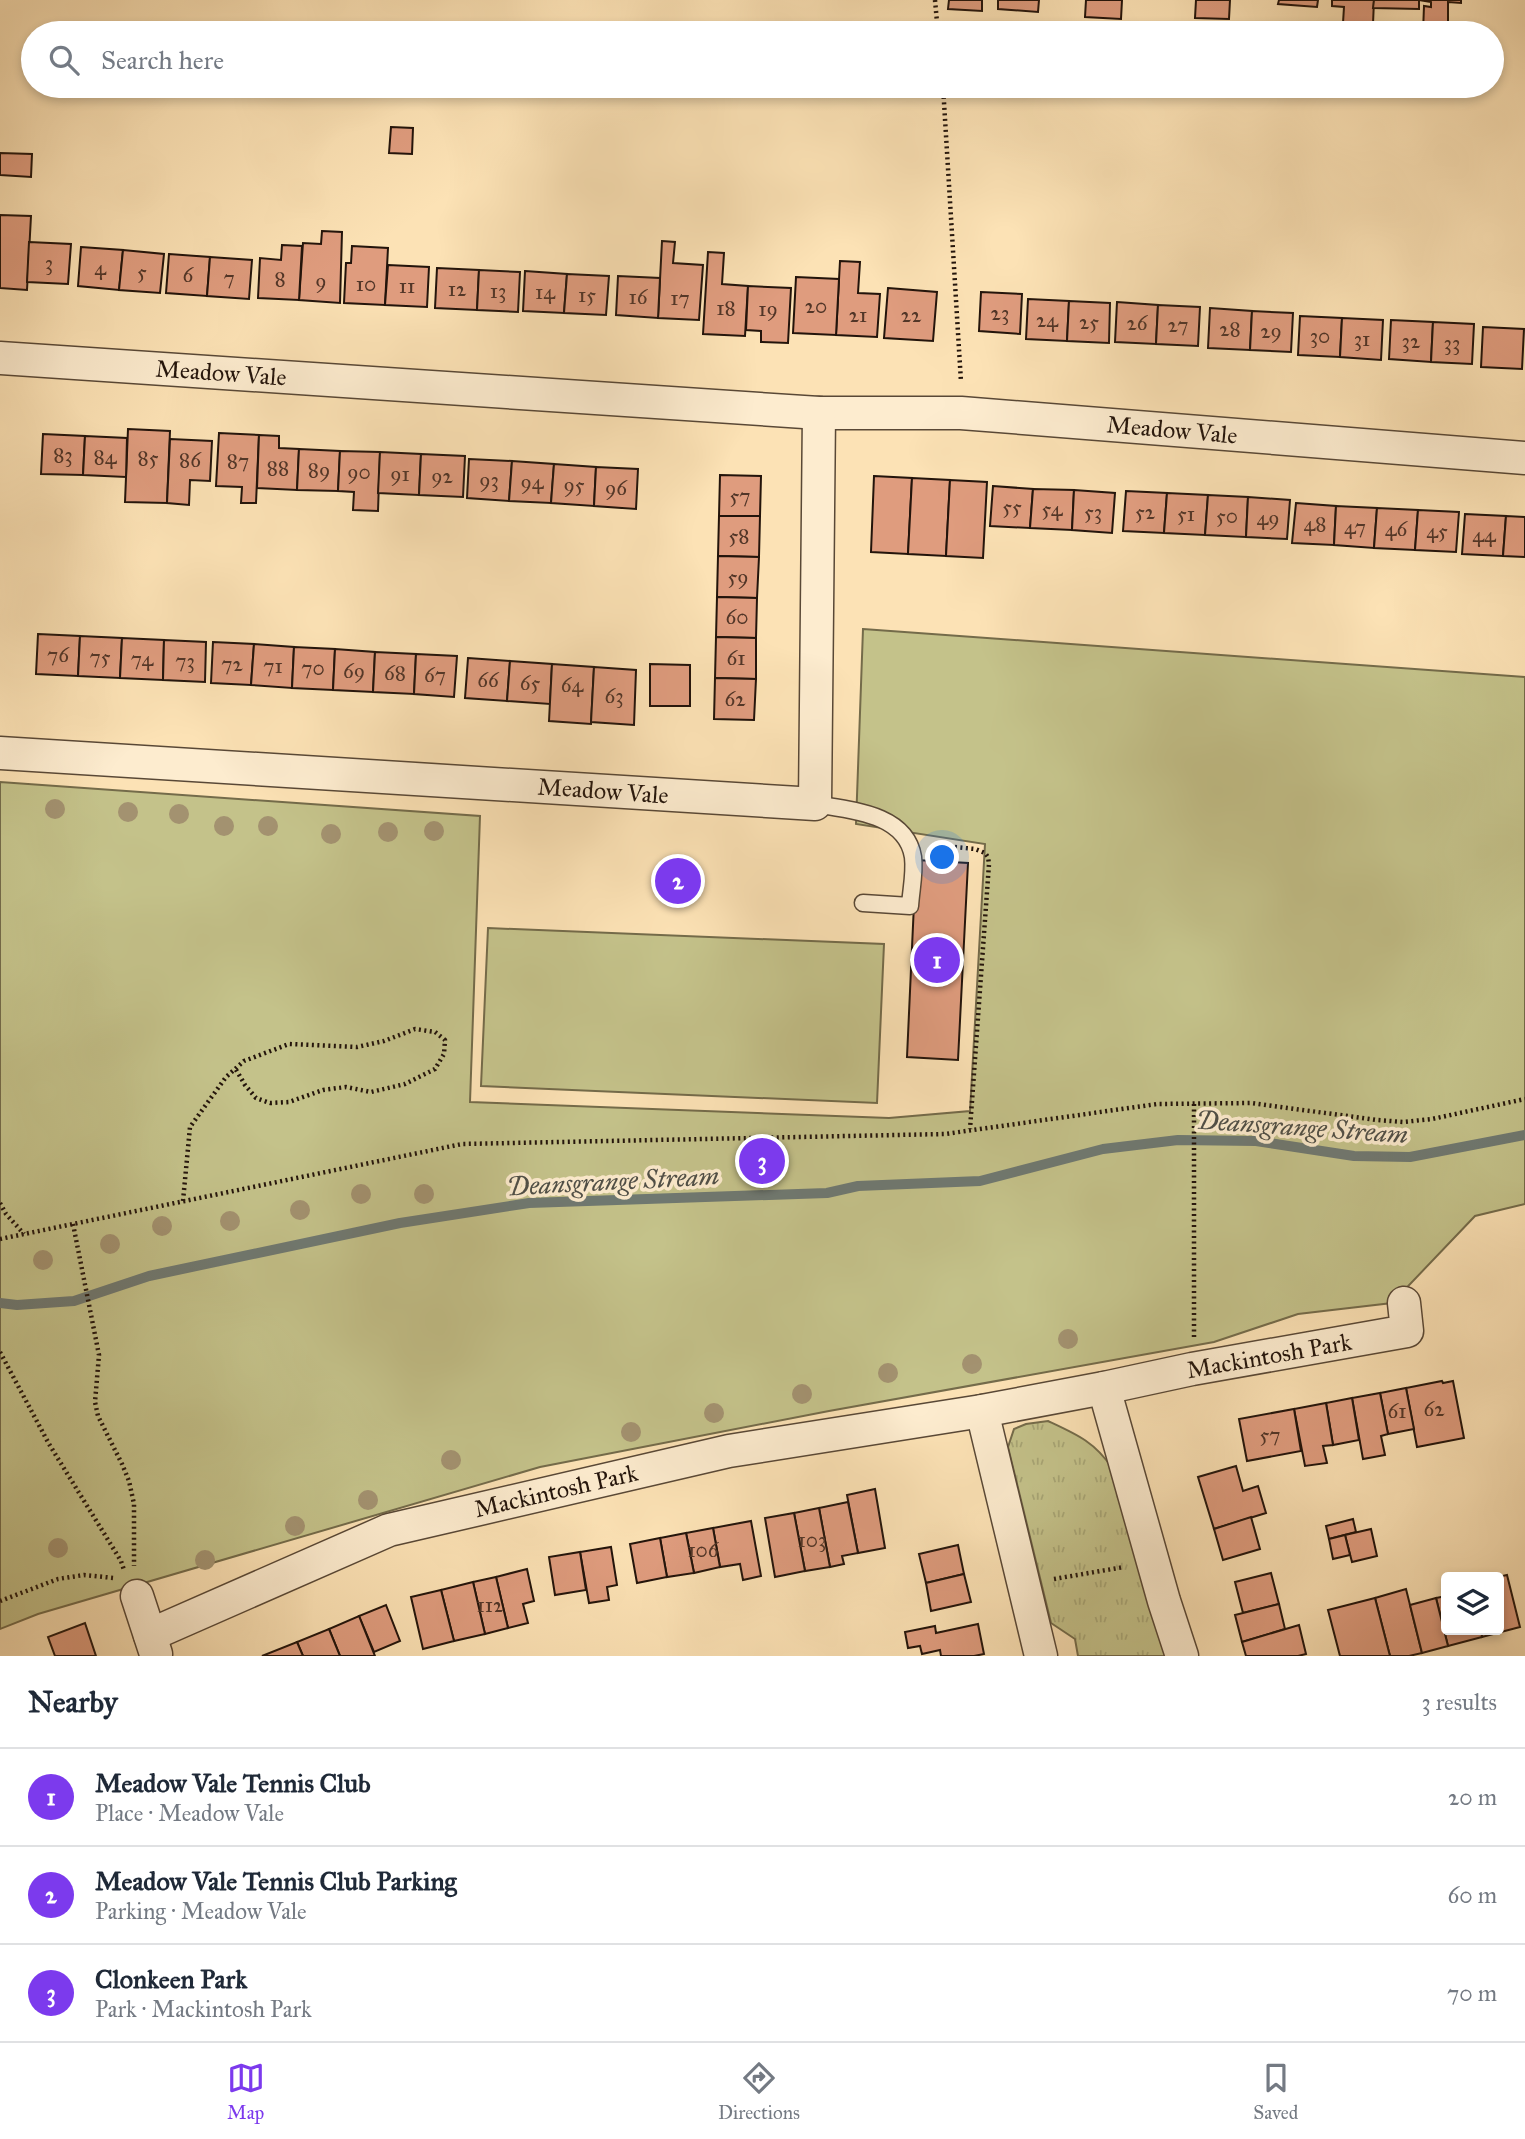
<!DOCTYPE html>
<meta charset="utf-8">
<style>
:root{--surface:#fff;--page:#f6f6f7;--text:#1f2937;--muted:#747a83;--line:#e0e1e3;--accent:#7c3aed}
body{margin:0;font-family:"IM FELL Great Primer",serif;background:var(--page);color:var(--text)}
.controls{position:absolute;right:21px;bottom:21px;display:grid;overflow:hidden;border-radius:7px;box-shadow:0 4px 10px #0003}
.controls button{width:63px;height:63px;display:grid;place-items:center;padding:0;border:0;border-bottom:2px solid var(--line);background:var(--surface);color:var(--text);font:35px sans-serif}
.you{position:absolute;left:943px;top:858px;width:24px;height:24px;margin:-18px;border:5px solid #fff;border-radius:50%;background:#1a73e8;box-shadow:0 0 0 10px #1a73e833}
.badge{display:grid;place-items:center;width:46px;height:46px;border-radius:50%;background:var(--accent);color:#fff;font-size:23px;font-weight:700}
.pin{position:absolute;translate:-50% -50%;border:4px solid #fff;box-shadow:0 2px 7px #0006}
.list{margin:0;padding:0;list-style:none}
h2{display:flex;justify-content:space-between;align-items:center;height:91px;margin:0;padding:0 28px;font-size:30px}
h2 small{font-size:23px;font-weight:400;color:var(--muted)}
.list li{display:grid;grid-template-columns:46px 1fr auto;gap:21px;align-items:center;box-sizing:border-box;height:98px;padding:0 28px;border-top:2px solid var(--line)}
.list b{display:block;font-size:26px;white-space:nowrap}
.list p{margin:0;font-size:23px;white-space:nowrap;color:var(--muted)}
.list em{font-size:23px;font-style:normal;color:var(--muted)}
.icon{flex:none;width:38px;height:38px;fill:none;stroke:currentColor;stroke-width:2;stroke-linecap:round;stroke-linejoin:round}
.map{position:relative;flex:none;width:1525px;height:1656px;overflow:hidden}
.search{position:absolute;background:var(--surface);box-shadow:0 4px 10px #0003;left:21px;right:21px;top:21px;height:77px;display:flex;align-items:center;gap:18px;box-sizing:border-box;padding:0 24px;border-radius:38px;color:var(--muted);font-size:26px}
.sheet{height:385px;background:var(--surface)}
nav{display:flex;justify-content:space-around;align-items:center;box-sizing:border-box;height:98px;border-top:2px solid var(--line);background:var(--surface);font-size:19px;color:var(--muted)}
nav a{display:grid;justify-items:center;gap:4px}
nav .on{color:var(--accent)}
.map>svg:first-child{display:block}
.grass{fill:url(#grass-tufts);stroke:#746b4a;stroke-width:2}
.park{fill:#c4c28a;stroke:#746b4a;stroke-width:2}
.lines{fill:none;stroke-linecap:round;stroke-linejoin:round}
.stream{stroke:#6f7972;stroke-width:10}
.building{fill:#df9c7e;stroke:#23140b;stroke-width:2}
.lane-casing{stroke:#594836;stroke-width:19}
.street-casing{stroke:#594836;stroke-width:35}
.path{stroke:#23140b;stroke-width:4.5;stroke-dasharray:2 3.5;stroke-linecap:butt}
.lane{stroke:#fdeccf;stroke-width:16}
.street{stroke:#fdeccf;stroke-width:32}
.tree{fill:#a39270}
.labels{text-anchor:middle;stroke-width:7;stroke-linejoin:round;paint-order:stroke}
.number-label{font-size:21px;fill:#523628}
.street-label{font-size:24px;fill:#23140b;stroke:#fdeccf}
.water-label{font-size:26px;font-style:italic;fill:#4f4f47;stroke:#fdeccf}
</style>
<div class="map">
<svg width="1525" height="1656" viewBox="0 0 1525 1656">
<defs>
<pattern id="grass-tufts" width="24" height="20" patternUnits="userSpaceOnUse" patternTransform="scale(1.75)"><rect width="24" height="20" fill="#c4c28a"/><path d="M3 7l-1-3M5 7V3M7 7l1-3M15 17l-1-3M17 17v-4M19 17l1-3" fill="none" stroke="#a8a676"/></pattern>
</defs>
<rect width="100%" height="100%" fill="#fce2b5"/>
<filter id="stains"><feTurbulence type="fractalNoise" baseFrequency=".00286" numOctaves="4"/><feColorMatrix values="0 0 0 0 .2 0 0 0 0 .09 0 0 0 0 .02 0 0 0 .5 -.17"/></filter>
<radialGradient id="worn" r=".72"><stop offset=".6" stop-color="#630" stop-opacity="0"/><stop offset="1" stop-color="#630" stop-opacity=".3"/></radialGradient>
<path class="grass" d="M1048,1421C1076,1434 1095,1442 1112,1468L1166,1656H1078L1075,1639L1051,1623L1008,1447L1014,1429L1026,1424Z"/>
<g class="park">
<polygon points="863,629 1525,677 1525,1204 1475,1216 1392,1303 1298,1314 1214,1342 829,1411 540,1467 38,1614 0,1629 0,782 480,816 470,1102 889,1118 970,1111 985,844 856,824"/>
<polygon points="488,928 884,944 877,1103 481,1086"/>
</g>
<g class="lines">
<polyline class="stream" points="0,1303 17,1305 74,1301 149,1276 400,1223 529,1203 827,1193 858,1186 980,1181 1103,1149 1178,1140 1256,1141 1354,1156 1410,1157 1525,1135"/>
</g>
<g class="building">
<polygon points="949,0 982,0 982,11 948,9"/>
<polygon points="998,0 1039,0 1038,12 998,9"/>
<polygon points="1086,0 1122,0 1121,19 1085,17"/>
<polygon points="1196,0 1230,0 1229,19 1195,18"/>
<polygon points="1279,0 1318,0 1317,7 1278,4"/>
<polygon points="1332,0 1374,0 1373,24 1343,23 1344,7 1332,6"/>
<polygon points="1374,0 1419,0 1419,9 1373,8"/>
<polygon points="1419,0 1461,0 1461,3 1448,2 1448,33 1423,33 1424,6 1431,7 1431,2"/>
<polygon points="391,127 413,128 412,154 389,153"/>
<polygon points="0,153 32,154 31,177 0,175"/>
<polygon points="0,215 31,216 27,290 0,288"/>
<polygon points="322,231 342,232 340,303 299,300 303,243 321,244"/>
<polygon points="662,241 675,242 673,263 703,265 699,320 658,318"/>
<polygon points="29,242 71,244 68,284 27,282"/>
<polygon points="282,245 302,246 299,300 258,298 260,258 281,260"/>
<polygon points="352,246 388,248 385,305 344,303 346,263 351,263"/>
<polygon points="81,247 123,250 119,290 78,286"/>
<polygon points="123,250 164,254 160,293 119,290"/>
<polygon points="708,252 724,253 722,284 748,286 745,336 703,334"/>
<polygon points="169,254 210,257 207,296 166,293"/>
<polygon points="210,257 252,260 249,299 207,296"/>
<polygon points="840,261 860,262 858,293 880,294 877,337 836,335"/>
<polygon points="388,265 429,267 427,307 385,305"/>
<polygon points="437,268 479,270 477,310 435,308"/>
<polygon points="479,270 520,272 518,312 477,310"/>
<polygon points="525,271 567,274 564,313 523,311"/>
<polygon points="567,274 609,276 606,315 564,313"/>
<polygon points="618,276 660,278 658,318 616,315"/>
<polygon points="796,277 839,279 836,335 793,333"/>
<polygon points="748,286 791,288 788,343 761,342 761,331 746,330"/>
<polygon points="888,288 937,292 933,341 884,338"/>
<polygon points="981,292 1022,294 1020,334 979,331"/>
<polygon points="1028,299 1069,301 1067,341 1026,339"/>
<polygon points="1069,301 1110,303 1109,343 1067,341"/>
<polygon points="1117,302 1158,305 1156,344 1115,342"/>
<polygon points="1158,305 1200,307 1198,346 1156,344"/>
<polygon points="1210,308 1252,311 1250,350 1208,348"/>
<polygon points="1252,311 1293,313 1291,352 1250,350"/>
<polygon points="1300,316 1342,318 1340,357 1298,355"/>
<polygon points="1342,318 1383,320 1381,360 1340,357"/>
<polygon points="1391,320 1433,322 1431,362 1389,359"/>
<polygon points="1433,322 1474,324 1472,364 1431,362"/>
<polygon points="1483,327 1524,329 1522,369 1481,367"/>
<polygon points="128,429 170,431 167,503 125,502"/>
<polygon points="219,433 259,435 256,503 241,503 242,487 216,486"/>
<polygon points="43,434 85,436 83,475 41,474"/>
<polygon points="259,435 279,436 279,448 299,449 297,490 257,488"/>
<polygon points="85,436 127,438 126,477 83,475"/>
<polygon points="170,439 212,441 210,481 190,480 189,505 167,503"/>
<polygon points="299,449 340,451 338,491 297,490"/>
<polygon points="340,451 380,452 378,511 353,510 354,492 338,491"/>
<polygon points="380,452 421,454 419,495 378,493"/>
<polygon points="421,454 465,456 463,497 419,495"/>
<polygon points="469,459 512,461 509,501 467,498"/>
<polygon points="512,461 554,464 551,503 509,501"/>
<polygon points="554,464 596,467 594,506 551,503"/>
<polygon points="596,467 638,469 636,509 594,506"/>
<polygon points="720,475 761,476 760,516 719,516"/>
<polygon points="874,476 912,478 908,554 871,552"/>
<polygon points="912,478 950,480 946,556 908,554"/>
<polygon points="950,480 987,482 983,558 946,556"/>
<polygon points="993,486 1033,489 1030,528 990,526"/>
<polygon points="1033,489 1074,490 1072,530 1030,528"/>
<polygon points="1074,490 1115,493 1112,533 1072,530"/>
<polygon points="1126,491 1167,493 1164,533 1123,531"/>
<polygon points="1167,493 1208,495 1205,535 1164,533"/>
<polygon points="1208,495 1248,497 1246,537 1205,535"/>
<polygon points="1248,497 1290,500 1287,539 1246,537"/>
<polygon points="1296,503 1336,506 1334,545 1292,543"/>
<polygon points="1336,506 1377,508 1374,548 1334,545"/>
<polygon points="1377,508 1418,510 1415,550 1374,548"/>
<polygon points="1418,510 1459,512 1456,552 1415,550"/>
<polygon points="1465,514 1506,516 1503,556 1462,554"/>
<polygon points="719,516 760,516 759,557 718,556"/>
<polygon points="1506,516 1525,517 1525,557 1503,556"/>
<polygon points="718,556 759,557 757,598 717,597"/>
<polygon points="717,597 757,598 756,638 716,637"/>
<polygon points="38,634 80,636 78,676 36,674"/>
<polygon points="80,636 122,638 120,678 78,676"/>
<polygon points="716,637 756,638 756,679 715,678"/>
<polygon points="122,638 164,640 163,680 120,678"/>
<polygon points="164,640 206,642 205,682 163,680"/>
<polygon points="213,642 254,644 251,685 211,683"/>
<polygon points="254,644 294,647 292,688 251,685"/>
<polygon points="294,647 335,649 333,690 292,688"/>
<polygon points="335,649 375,652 373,692 333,690"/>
<polygon points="375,652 416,654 414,694 373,692"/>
<polygon points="416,654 457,656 454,697 414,694"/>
<polygon points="468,658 510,661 507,701 465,698"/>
<polygon points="510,661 552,664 550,704 507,701"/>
<polygon points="552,664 594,667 591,724 549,721"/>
<polygon points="650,664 690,665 690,706 650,706"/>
<polygon points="594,667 636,670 634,725 591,722"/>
<polygon points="715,678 756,679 754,720 714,719"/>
<polygon points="916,860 968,863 958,1060 907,1057"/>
<polygon points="1442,1381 1443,1383 1453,1381 1464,1438 1417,1447 1406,1388"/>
<polygon points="1406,1388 1414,1429 1388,1434 1380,1393"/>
<polygon points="1380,1393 1388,1434 1381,1436 1385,1455 1363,1459 1352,1398"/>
<polygon points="1352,1398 1359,1440 1333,1445 1326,1403"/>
<polygon points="1326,1403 1333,1445 1323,1446 1327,1463 1305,1466 1294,1409"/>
<polygon points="1294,1409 1301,1451 1247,1461 1239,1419"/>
<polygon points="1236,1466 1243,1491 1258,1486 1266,1513 1214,1529 1198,1477"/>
<polygon points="875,1489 885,1548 858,1553 847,1495"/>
<polygon points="848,1502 858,1553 842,1556 844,1564 830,1567 819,1508"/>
<polygon points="819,1508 830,1567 805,1571 794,1513"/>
<polygon points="794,1513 805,1571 775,1577 765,1518"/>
<polygon points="1251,1517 1260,1549 1223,1560 1214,1529"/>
<polygon points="1353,1519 1356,1532 1329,1539 1326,1526"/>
<polygon points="751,1521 761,1576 743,1580 740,1564 720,1567 713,1528"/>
<polygon points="713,1528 720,1567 694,1573 686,1533"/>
<polygon points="1371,1529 1377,1556 1352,1562 1345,1535"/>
<polygon points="686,1533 694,1573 667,1577 660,1538"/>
<polygon points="1345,1535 1350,1555 1333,1559 1329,1539"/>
<polygon points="660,1538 667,1577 637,1583 630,1544"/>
<polygon points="958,1545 964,1574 926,1583 919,1554"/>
<polygon points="611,1547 617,1585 607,1587 609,1600 589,1603 580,1552"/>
<polygon points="580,1552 586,1590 555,1595 549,1557"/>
<polygon points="527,1569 534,1601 523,1604 528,1623 508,1628 496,1577"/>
<polygon points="1271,1573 1279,1604 1243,1613 1235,1582"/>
<polygon points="964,1574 971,1602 931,1611 926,1583"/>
<polygon points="1507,1575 1520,1627 1482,1637 1481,1630 1499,1630 1498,1577"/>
<polygon points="496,1577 508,1628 485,1634 473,1582"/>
<polygon points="473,1582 485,1634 454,1641 441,1590"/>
<polygon points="1406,1589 1422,1653 1409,1656 1390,1656 1375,1598"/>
<polygon points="441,1590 454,1641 423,1649 411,1597"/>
<polygon points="1446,1596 1446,1630 1481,1630 1482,1637 1448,1646 1436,1598"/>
<polygon points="1375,1598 1390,1656 1340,1656 1328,1610"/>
<polygon points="1436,1598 1448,1646 1422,1653 1410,1605"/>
<polygon points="1279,1604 1285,1629 1242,1642 1235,1615"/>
<polygon points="386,1605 400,1641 374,1652 359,1616"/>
<polygon points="359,1616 375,1656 340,1656 329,1629"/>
<polygon points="85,1623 96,1656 55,1656 48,1637"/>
<polygon points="978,1624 984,1654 974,1656 941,1656 940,1650 922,1654 920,1646 908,1648 905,1632 935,1626 936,1633"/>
<polygon points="1299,1625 1306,1654 1298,1656 1246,1656 1242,1642"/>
<polygon points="329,1629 340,1656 303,1656 297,1642"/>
<polygon points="297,1642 303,1656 262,1656"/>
</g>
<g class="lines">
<g class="lane-casing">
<path id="lane" d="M815,804C849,810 906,813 913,857C915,873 911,890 910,906L863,903"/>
</g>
<g class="street-casing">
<g id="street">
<polyline points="0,358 819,413 961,413 1525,458"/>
<polyline points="0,753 815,804 819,413"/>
<polyline points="1104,1388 1164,1601 1182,1656"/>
<polyline points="982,1411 1041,1656"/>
<polyline points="137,1596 156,1654"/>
<polyline points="150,1635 389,1530 729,1451 982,1411 1104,1388 1192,1369 1407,1331 1404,1303"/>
</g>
</g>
<g class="path">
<polyline points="935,0 938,33"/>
<polyline points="943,86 961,382"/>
<polyline points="933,845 975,849 985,853 988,857 989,864 970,1129"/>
<polyline points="183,1201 190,1127 226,1077 244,1061 289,1044 357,1047 384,1041 415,1029 435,1032 445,1040 444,1054 435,1069 405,1084 371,1092 346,1087 323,1090 289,1102 270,1103 256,1098 245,1085 235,1068"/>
<polyline points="0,1203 6,1214 24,1234"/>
<polyline points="73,1224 99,1355 95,1402 98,1416 122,1464 129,1481 134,1504 134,1566"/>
<polyline points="0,1239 462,1144 945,1134 1157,1104 1251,1103 1377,1120 1403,1122 1432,1119 1525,1099"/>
<polyline points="1194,1337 1194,1103"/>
<polyline points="0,1352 49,1444 121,1561 124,1570"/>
<polyline points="1054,1579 1124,1567"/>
<polyline points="0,1601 58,1579 84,1575 114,1578"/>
</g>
<use href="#lane" class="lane"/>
<use href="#street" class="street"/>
</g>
<g class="tree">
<circle cx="55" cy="809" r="10"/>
<circle cx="128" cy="812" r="10"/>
<circle cx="179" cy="814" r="10"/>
<circle cx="224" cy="826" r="10"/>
<circle cx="268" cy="826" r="10"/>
<circle cx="434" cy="831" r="10"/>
<circle cx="388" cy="832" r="10"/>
<circle cx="331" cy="834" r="10"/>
<circle cx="361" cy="1194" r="10"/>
<circle cx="424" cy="1194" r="10"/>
<circle cx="300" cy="1210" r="10"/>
<circle cx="230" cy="1221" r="10"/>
<circle cx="162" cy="1226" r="10"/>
<circle cx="110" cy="1244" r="10"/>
<circle cx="43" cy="1260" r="10"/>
<circle cx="1068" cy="1339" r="10"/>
<circle cx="972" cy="1364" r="10"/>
<circle cx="888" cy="1373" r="10"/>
<circle cx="802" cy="1394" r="10"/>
<circle cx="714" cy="1413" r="10"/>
<circle cx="631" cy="1432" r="10"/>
<circle cx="451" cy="1460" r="10"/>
<circle cx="368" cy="1500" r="10"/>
<circle cx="295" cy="1526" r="10"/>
<circle cx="58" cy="1548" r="10"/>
<circle cx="205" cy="1560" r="10"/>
</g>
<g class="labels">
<g class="number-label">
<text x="49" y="270">3</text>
<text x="100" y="275">4</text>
<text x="142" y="279">5</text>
<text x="188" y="282">6</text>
<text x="229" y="285">7</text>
<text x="280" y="286">8</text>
<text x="321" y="288">9</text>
<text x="366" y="291">10</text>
<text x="407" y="293">11</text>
<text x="457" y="296">12</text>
<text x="498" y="298">13</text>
<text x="545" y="299">14</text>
<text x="587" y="302">15</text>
<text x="638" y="304">16</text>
<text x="680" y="305">17</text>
<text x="816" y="313">20</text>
<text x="726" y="315">18</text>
<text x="768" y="316">19</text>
<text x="1000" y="320">23</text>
<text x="858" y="322">21</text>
<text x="911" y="322">22</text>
<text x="1047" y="327">24</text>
<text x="1089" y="329">25</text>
<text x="1137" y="330">26</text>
<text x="1178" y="332">27</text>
<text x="1230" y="336">28</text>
<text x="1271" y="338">29</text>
<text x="1320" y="343">30</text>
<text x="1362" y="346">31</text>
<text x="1411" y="348">32</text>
<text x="1452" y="350">33</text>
<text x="63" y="462">83</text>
<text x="105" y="464">84</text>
<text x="148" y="465">85</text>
<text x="190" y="467">86</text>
<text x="238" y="468">87</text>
<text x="278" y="475">88</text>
<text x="319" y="477">89</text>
<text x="359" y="479">90</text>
<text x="400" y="481">91</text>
<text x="442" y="483">92</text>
<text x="489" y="487">93</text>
<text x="532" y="489">94</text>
<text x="574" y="492">95</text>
<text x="616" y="495">96</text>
<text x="740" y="503">57</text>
<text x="1012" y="514">55</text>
<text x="1052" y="516">54</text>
<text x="1093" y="519">53</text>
<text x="1145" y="519">52</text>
<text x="1186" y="521">51</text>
<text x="1227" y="523">50</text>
<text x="1268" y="525">49</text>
<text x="1315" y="531">48</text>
<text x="1355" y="534">47</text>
<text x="1396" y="536">46</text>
<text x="1437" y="538">45</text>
<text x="1484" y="542">44</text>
<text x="739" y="543">58</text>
<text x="738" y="584">59</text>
<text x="737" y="624">60</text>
<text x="58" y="662">76</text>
<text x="100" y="664">75</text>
<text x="736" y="665">61</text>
<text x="142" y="666">74</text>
<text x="185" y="668">73</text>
<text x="232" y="671">72</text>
<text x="273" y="673">71</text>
<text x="313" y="675">70</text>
<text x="354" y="678">69</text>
<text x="395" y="680">68</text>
<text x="435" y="682">67</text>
<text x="488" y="687">66</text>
<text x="530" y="690">65</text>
<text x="572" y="692">64</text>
<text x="614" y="703">63</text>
<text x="735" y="706">62</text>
<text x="1434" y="1416">62</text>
<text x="1397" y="1418">61</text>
<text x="1270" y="1442">57</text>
<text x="812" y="1547">103</text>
<text x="703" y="1557">106</text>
<text x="490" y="1612">112</text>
</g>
<g class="street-label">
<text transform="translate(221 373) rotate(4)" y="8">Meadow Vale</text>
<text transform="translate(1172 430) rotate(5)" y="8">Meadow Vale</text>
<text transform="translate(603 791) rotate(4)" y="8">Meadow Vale</text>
<text transform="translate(1269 1356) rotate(-10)" y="8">Mackintosh Park</text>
<text transform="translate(556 1491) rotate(-13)" y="8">Mackintosh Park</text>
</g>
<g class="water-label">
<text transform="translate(1302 1127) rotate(4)" y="9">Deansgrange Stream</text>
<text transform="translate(613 1181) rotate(-3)" y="9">Deansgrange Stream</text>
</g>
</g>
<rect width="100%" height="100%" filter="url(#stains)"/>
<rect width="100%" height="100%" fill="url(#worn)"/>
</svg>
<div class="controls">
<button><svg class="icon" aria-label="layers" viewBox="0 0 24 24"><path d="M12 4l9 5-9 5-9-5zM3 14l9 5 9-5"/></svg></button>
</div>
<div class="you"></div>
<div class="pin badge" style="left:937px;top:960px">1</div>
<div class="pin badge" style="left:678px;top:881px">2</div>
<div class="pin badge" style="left:762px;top:1161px">3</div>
<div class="search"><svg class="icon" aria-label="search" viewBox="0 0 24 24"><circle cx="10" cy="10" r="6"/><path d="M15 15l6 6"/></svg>Search here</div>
</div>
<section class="sheet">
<h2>Nearby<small>3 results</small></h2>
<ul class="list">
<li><span class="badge">1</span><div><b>Meadow Vale Tennis Club</b><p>Place · Meadow Vale</p></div><em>20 m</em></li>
<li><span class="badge">2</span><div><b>Meadow Vale Tennis Club Parking</b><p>Parking · Meadow Vale</p></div><em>60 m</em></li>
<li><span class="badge">3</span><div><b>Clonkeen Park</b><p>Park · Mackintosh Park</p></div><em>70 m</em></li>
</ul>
</section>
<nav>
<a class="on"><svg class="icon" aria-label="map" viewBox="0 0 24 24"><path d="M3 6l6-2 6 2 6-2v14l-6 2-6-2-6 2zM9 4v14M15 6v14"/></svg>Map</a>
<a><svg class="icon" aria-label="directions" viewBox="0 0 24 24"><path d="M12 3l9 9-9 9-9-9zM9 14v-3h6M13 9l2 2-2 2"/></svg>Directions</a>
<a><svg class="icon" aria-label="saved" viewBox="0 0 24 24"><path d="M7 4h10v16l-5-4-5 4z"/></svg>Saved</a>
</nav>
